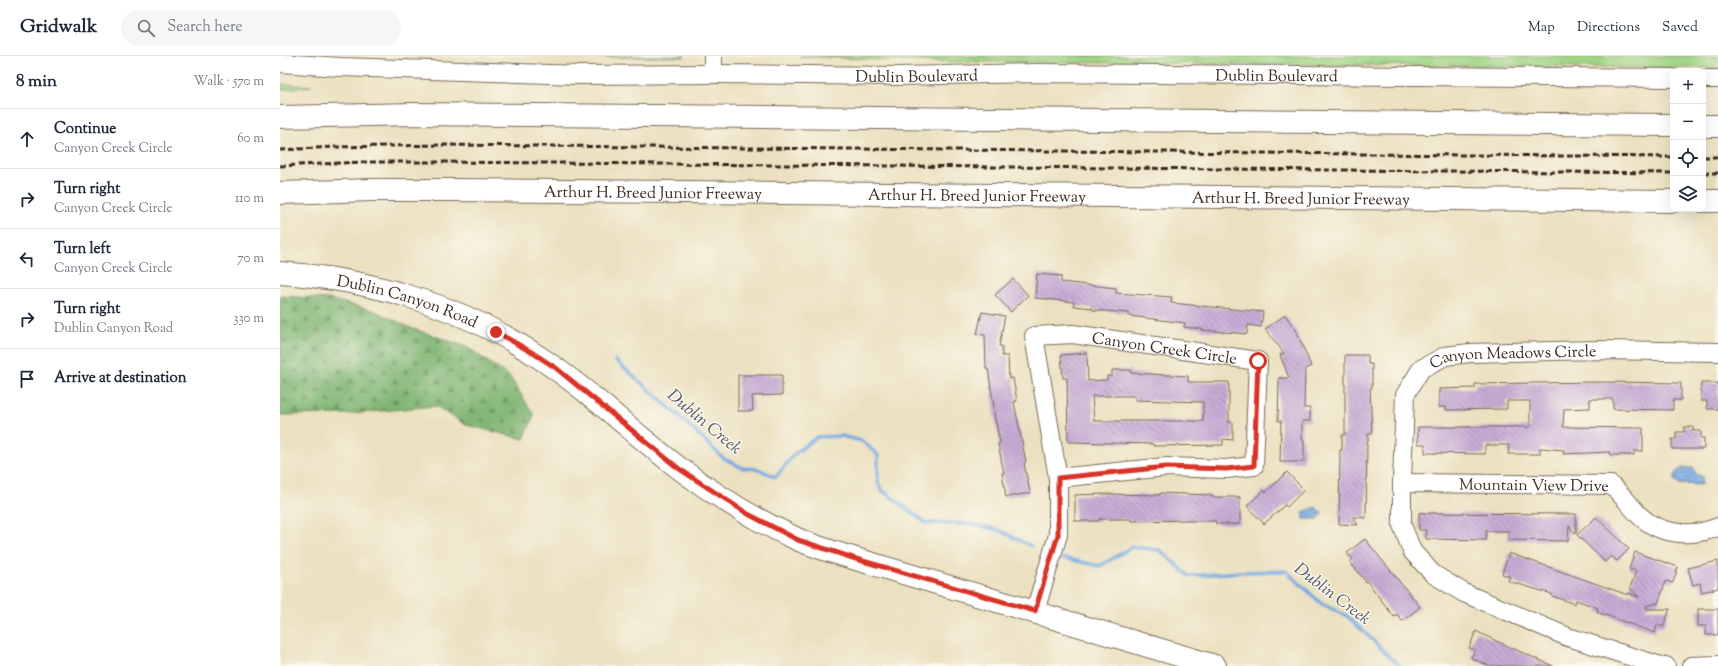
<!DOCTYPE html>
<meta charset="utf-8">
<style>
:root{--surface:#fff;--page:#f6f6f7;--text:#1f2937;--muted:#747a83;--line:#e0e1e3}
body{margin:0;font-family:"Sorts Mill Goudy",serif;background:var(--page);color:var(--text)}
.controls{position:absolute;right:12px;top:12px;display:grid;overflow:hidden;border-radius:8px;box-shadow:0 4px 16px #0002}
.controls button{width:36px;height:36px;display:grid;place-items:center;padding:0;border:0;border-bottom:1px solid var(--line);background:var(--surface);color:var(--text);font:20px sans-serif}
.stop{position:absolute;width:12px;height:12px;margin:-9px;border:3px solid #d93025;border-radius:50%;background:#fff}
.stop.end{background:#d93025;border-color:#fff;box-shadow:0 1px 4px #0008}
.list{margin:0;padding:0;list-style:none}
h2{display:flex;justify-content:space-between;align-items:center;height:52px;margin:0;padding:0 16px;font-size:17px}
h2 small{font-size:13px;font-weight:400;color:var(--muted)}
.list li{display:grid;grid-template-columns:26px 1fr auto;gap:12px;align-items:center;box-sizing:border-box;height:60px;padding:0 16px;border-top:1px solid var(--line)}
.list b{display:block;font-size:15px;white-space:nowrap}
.list p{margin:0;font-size:13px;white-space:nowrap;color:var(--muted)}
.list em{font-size:13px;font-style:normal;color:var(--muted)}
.icon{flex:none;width:22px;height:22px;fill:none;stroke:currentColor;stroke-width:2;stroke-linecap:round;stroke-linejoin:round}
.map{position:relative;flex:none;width:1438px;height:610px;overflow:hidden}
header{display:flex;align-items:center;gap:24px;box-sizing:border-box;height:56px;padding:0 20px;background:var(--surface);border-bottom:1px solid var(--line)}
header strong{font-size:19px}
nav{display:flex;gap:22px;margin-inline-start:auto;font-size:14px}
.search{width:280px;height:36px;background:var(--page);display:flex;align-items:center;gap:10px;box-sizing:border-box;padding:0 14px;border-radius:22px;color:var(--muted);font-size:15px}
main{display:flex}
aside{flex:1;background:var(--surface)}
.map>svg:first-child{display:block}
.grass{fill:#a0d586;stroke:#6e8052}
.forest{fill:url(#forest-firs);stroke:#5e7048}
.water{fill:url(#water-rules);stroke:#586980}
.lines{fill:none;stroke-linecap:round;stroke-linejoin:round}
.stream{stroke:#75a8e1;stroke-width:3.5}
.building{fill:url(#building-back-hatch);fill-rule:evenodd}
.minor-casing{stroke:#796a57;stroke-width:20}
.major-casing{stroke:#796a57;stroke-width:24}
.highway-casing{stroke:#796a57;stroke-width:24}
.minor{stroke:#fff;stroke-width:18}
.major{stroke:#fff;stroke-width:22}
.highway{stroke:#fff;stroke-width:22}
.rail{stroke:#3b2a1e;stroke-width:3;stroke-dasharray:6 3;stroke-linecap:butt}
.route{stroke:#d93025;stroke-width:5}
.labels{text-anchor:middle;stroke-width:3;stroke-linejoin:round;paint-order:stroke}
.street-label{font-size:16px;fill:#3b2a1e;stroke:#fbf7ec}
.water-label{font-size:17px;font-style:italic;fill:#4f5662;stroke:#fbf7ec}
</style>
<header>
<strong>Gridwalk</strong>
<div class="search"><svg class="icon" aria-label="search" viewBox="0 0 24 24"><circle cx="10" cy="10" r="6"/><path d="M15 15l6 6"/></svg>Search here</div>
<nav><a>Map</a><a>Directions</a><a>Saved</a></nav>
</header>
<main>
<aside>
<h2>8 min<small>Walk · 570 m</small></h2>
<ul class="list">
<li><svg class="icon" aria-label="ahead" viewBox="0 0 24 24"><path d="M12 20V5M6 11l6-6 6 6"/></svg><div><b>Continue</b><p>Canyon Creek Circle</p></div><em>60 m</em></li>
<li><svg class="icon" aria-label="right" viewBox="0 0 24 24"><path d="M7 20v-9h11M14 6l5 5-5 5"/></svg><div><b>Turn right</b><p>Canyon Creek Circle</p></div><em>110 m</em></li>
<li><svg class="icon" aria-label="left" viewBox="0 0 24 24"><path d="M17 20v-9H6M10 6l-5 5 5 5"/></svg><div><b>Turn left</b><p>Canyon Creek Circle</p></div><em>70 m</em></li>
<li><svg class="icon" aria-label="right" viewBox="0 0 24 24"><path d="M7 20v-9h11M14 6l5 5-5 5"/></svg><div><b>Turn right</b><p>Dublin Canyon Road</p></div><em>330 m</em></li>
<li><svg class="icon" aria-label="arrive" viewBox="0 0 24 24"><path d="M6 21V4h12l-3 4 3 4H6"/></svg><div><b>Arrive at destination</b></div></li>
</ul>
</aside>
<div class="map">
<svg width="1438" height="610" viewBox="0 0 1438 610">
<defs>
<pattern id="forest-firs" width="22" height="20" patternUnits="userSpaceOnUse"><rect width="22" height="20" fill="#80b673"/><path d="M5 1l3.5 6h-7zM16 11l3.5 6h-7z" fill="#6a945e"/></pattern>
<pattern id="water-rules" width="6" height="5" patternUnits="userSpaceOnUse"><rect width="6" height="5" fill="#75a8e1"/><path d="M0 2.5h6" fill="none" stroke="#6189b6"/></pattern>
<pattern id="building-back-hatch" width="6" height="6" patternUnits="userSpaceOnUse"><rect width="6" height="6" fill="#c7acd6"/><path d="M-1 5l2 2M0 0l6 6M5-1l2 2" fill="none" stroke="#a38cad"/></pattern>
</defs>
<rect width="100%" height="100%" fill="#fbf7ec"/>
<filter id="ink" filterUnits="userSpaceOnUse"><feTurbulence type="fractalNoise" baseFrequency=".025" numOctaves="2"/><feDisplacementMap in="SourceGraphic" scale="8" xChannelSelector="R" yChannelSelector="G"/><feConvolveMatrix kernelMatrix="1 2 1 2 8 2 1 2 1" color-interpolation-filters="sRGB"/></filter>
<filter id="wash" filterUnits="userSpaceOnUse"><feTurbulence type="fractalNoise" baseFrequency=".012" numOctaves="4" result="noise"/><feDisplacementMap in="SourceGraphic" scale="16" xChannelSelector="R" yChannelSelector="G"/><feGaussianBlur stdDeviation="0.9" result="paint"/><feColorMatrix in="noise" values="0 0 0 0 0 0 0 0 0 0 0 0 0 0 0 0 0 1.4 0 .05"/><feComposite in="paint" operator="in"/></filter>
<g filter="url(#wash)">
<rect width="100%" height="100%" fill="#ebe1c0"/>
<g class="grass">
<polygon points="299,0 405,0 403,1 299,1"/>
<polygon points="519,0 1438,0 1438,12 626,5"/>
<polygon points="0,28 32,30 0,34"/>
</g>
<polygon class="forest" points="0,240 49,243 95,255 131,272 187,291 230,321 254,359 244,383 186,369 156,350 69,358 0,359"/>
<g class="water">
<path d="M1403,412H1414L1416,418L1422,420V429L1398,428C1392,422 1394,415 1403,412Z"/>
<polygon points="1036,451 1042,457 1038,463 1024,463 1023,456"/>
</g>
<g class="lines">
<g class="stream">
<polyline points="335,304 399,360 443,402 463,412 478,413 496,421 514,398 537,381 561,380 582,385 598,399 598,427 602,434 646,467 692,468 719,474 751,490"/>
<polyline points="783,502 820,510 852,491 880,494 909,520 960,516 1006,515 1042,548 1067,560 1120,610"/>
</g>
</g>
<g id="blocks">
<g class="building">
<polygon points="757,218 781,220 781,226 836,232 836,237 892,241 891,247 983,256 981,271 968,269 967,278 922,274 922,273 904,271 905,267 849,260 849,257 812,254 812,252 794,250 794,246 755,242"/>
<polygon points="733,223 748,239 731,256 715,239"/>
<polygon points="702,256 725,260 719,290 722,290 722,300 728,300 729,323 733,322 737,345 734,346 746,406 744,407 750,437 726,441 722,417 724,417 718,388 720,387 714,358 715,357 708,313 706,313 705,279 697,278"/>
<polygon points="1005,259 1016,274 1031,310 1025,313 1024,352 1030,352 1030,365 1022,365 1022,384 1024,384 1024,406 1000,406 1001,365 998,365 999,322 1009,322 1000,299 1004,297 985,273"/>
<path d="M807,297L808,325L827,324V320H832V314H851V317L908,320V326H949V366H953V384L943,383V389L873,390V388L788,386L787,322H783L781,299ZM812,340H855V344L923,346V365H814Z"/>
<polygon points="1065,299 1088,299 1088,308 1092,308 1092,332 1090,332 1092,378 1088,378 1088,386 1087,386 1086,462 1073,461 1078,469 1059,468 1060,394 1062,394 1062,379 1065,379"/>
<polygon points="458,319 502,319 502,339 472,340 473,355 458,355"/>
<polygon points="1317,326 1401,327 1401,344 1393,344 1393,354 1333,353 1333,343 1310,343 1310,352 1284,353 1283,371 1363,372 1363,395 1354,395 1354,399 1330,399 1330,396 1283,398 1284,394 1260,392 1260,398 1228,398 1229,389 1205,389 1205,398 1145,397 1145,388 1138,388 1138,371 1250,371 1250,345 1227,345 1227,353 1166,354 1166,351 1159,351 1159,333 1195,332 1195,328"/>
<polygon points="1421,327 1438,327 1438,353 1427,353 1427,345 1421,345"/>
<polygon points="1404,371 1413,371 1413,375 1421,375 1421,382 1424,382 1424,393 1392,393 1392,383 1396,383 1396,376 1404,376"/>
<polygon points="1007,416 1024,434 1007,451 1005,449 984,468 967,450 984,434 986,436"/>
<polygon points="880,437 931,439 931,441 960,441 960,468 936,468 936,465 908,465 908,464 851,465 851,463 819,463 819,465 795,465 795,439 823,438 880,439"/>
<polygon points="1139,457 1296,458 1296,478 1289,470 1288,485 1228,484 1228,475 1206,475 1206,484 1146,483 1146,474 1139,474"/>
<polygon points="1316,461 1349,493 1337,505 1331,500 1325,506 1297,479"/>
<polygon points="1085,483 1140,551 1122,565 1117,558 1114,561 1087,525 1086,526 1070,506 1073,503 1067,497"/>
<polygon points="1355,496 1398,511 1393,527 1386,525 1378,547 1366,550 1367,553 1390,553 1383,571 1377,569 1375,577 1317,556 1318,552 1296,544 1295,548 1272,540 1272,538 1228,525 1230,521 1222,518 1229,497 1348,539 1348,537 1359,541 1350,532 1356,515 1349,513"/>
<polygon points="1438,505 1438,532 1422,536 1420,527 1413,529 1408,512"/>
<polygon points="1418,553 1438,553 1438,579 1426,579 1426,570 1418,570"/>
<polygon points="1196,575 1214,584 1273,610 1210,610 1191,602 1195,594 1189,592"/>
</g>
</g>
</g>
<g filter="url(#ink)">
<use href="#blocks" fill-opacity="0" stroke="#796a57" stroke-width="1"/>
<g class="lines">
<g class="minor-casing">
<g id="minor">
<polyline points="433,0 433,18"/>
<path id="s1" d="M0,7L60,11L299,19L433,18L619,20L758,17L1393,22"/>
<polyline points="1423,23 1438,23"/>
<path id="s2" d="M1122,427L1331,429C1342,438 1350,450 1360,460C1381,480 1413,481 1438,471"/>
<path id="s3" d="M755,555L778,479V422L754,280L793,278L978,305L974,410L946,413L886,411L778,422"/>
<path id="s4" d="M1386,610H1381L1288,581L1184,537L1153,518L1132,495L1122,469V427L1125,339L1141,313L1165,300L1190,297L1320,294L1438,296"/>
<polyline points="1411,610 1438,609"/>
</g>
</g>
<g class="major-casing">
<g id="major">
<path id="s5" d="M0,217C89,223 179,249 254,298C306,331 350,375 399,412C435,439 475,464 517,483C535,491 556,497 576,503L935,610"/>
</g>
</g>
<g class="highway-casing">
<g id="highway">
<polyline points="0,61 134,58 1393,69"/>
<polyline points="1423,70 1438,70"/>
<path id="s6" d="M0,137L92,134H172L1393,145"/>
<polyline points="1423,145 1438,145"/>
</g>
</g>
<use href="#minor" class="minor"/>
<use href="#major" class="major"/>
<use href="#highway" class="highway"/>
<g class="rail">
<polyline points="0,94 54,91 162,89 1393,101"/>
<polyline points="1423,101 1438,101"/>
<polyline points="0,110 81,106 161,106 1393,117"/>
<polyline points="1423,117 1438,117"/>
</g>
</g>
</g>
<g class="lines" filter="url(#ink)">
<polyline class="route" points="216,276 253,297 276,312 398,412 468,458 518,484 576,503 755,555 778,479 778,422 886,411 946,413 974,410 978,305"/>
</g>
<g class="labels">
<g class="street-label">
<text dy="6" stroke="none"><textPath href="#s1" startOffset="637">Dublin Boulevard</textPath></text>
<text dy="6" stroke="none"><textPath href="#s1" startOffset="997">Dublin Boulevard</textPath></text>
<text dy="6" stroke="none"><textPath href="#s6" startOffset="373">Arthur H. Breed Junior Freeway</textPath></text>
<text dy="6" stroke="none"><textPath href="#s6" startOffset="697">Arthur H. Breed Junior Freeway</textPath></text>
<text dy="6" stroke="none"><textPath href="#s6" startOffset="1021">Arthur H. Breed Junior Freeway</textPath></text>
<text dy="6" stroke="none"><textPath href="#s5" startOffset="131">Dublin Canyon Road</textPath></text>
<text dy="6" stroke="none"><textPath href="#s3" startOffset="412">Canyon Creek Circle</textPath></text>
<text dy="6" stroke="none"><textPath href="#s4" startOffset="566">Canyon Meadows Circle</textPath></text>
<text dy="6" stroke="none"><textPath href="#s2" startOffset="132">Mountain View Drive</textPath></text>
</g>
<g class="water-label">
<text transform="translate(425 365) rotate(40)" y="6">Dublin Creek</text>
<text transform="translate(1053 537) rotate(37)" y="6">Dublin Creek</text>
</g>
</g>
</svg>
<div class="controls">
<button>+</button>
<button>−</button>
<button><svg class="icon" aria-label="locate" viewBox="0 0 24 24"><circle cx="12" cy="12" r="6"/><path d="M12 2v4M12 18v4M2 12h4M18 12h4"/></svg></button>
<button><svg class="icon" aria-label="layers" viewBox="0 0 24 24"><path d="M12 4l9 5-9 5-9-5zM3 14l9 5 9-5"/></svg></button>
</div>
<div class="stop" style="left:978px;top:305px"></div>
<div class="stop end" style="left:216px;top:276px"></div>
</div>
</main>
